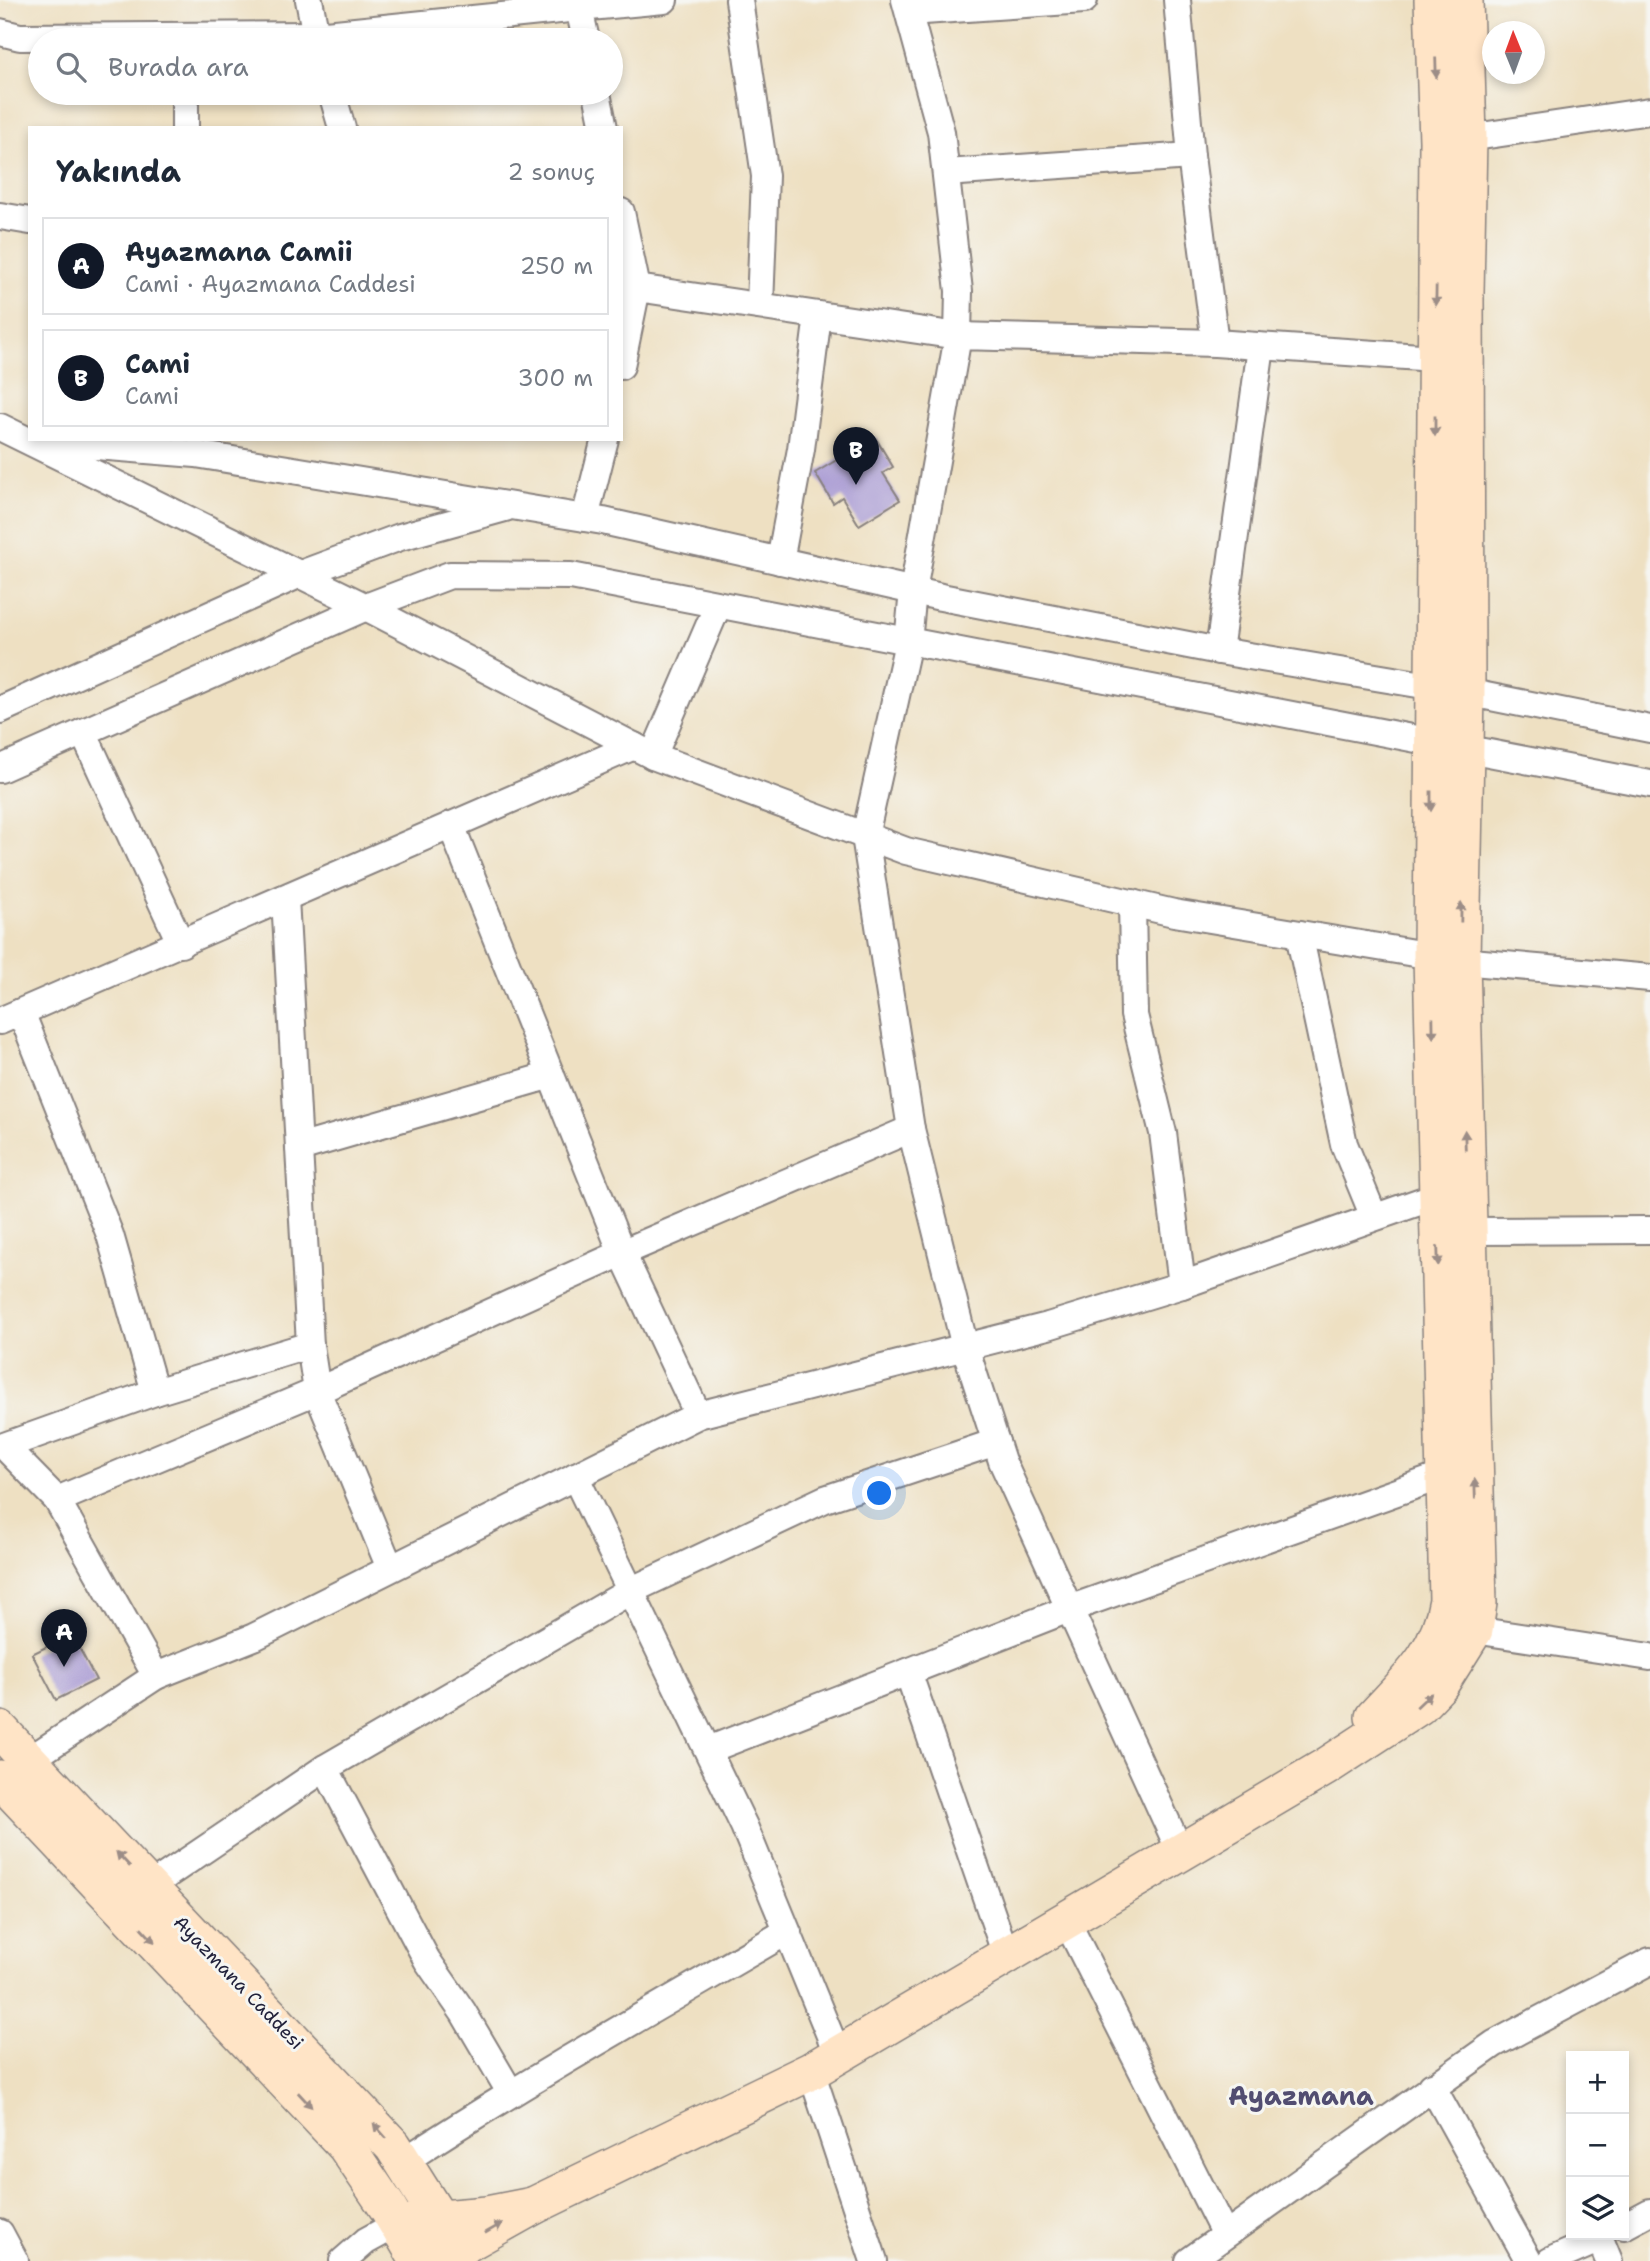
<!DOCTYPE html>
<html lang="tr">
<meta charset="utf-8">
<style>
:root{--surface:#fff;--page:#f2f2f3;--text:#1f2937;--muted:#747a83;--line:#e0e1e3;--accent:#111827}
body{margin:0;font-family:"Shantell Sans",sans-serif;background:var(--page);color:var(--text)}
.controls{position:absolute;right:21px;bottom:21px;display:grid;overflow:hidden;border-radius:0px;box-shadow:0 4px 10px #0003}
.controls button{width:63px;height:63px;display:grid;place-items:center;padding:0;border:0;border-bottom:2px solid var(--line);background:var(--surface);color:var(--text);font:35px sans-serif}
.compass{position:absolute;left:1482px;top:21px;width:63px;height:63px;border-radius:50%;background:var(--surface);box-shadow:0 4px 10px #0003;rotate:359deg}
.you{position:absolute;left:880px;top:1494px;width:24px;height:24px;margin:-18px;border:5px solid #fff;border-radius:50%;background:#1a73e8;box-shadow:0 0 0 10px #1a73e833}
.badge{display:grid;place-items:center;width:46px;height:46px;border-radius:50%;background:var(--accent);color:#fff;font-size:23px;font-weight:700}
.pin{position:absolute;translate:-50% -58px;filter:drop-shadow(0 2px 4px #0008)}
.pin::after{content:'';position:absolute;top:37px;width:24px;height:21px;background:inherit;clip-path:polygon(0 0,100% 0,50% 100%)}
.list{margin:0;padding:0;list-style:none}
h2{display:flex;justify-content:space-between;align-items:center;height:91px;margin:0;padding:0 28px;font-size:30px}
h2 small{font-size:23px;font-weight:400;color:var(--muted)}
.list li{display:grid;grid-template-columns:46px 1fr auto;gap:21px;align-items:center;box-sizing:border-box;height:98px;margin:0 14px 14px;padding:0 14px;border:2px solid var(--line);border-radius:0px}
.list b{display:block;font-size:26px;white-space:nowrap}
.list p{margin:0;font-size:23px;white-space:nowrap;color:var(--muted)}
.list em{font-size:23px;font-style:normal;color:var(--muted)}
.icon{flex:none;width:38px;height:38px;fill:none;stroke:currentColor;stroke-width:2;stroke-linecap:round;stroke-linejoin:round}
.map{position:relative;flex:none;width:1650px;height:2261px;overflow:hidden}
.search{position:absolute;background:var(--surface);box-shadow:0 4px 10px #0003;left:28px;top:28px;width:595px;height:77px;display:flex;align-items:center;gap:18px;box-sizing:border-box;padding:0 24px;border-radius:38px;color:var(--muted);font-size:26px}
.panel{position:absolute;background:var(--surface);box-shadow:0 4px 10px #0003;left:28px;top:126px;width:595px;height:315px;border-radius:0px}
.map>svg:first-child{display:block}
.building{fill:#ab9dd4}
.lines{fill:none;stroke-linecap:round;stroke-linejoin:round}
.street-casing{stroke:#88817e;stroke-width:30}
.secondary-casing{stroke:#88817e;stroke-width:40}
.street{stroke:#fff;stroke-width:26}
.secondary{stroke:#ffe4c6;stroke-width:37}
.oneway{fill:#9c8d87}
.labels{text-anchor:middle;stroke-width:6;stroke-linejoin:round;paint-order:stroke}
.street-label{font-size:19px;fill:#22223b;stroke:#f6f6f2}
.district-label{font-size:26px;font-weight:bold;fill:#524d71;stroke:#f6f6f2}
</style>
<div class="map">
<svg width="1650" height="2261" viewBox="0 0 1650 2261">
<rect width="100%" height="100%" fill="#f6f6f2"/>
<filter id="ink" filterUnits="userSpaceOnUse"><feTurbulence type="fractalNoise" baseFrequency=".0143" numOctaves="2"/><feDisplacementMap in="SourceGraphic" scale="14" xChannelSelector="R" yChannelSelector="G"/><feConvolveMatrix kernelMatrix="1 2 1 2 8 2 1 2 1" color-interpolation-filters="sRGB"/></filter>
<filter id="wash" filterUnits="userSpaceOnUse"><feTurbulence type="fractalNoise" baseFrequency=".00686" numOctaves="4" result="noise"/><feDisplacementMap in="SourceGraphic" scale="28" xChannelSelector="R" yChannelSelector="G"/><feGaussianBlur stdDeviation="1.57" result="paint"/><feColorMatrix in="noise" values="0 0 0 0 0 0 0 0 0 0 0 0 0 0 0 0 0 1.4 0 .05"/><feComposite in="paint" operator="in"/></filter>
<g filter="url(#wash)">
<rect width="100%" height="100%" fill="#eee0c2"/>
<g id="blocks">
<g class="building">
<polygon points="875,437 893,467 883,473 900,500 859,525 842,497 833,503 815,473"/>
<polygon points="72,1634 96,1680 56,1700 32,1654"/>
</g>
</g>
</g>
<g filter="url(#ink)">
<use href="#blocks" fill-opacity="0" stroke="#88817e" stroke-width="2"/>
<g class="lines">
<g class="street-casing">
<g id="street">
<polyline points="309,0 316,35 579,8"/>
<polyline points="739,0 765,176 760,306"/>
<polyline points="1177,0 1191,156 1215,343"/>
<polyline points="909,12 1084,0"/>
<polyline points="0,32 20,37 316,35 317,40"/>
<polyline points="586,40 579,8 664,0"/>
<polyline points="332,93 342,128"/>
<polyline points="597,93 604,128"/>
<polyline points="185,128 185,93"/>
<polyline points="1468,138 1650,111"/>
<polyline points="946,173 1191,156"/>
<polyline points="621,212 637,288 958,336 959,291 941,132 905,0"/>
<polyline points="0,216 30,221"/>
<polyline points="621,286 637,288 621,366"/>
<polyline points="0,427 366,607 653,756 906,851 1174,913 1432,956"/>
<polyline points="34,441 196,454 603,521 941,597 1219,651 1466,692 1650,729"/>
<polyline points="585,518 605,439"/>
<polyline points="780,561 801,449 818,315"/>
<polyline points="1219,651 1261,347"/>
<polyline points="0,710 298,575 400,537 505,508"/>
<polyline points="83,732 181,944"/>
<polyline points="653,756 718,605"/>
<polyline points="0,769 366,607 450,575 571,576 1650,784"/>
<polyline points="451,825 622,1253 698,1415"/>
<polyline points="1132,903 1134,1015 1163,1133 1182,1285"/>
<polyline points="1299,934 1344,1144 1374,1217"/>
<polyline points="1461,961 1650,978"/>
<polyline points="21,1012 110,1235 155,1392 310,1345 285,898"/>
<polyline points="0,1021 634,746"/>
<polyline points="911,1129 965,1347 1002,1461 1181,1853"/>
<polyline points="299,1148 551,1075"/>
<polyline points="1468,1231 1650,1230"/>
<polyline points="575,1476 744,1826 838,2055"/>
<polyline points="57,1500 4,1446 155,1392"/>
<polyline points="390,1568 317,1391 633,1248 911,1129 865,836 908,642 913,591 958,336 1215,343 1435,358"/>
<polyline points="1474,1630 1650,1657"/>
<polyline points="908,1672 1006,1955"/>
<polyline points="156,1676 254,1637 698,1415 1048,1326 1182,1285 1436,1196"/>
<polyline points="708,1750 1069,1609 1444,1475"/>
<polyline points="29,1760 156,1676 57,1500 317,1391 310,1345"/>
<polyline points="325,1768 427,1960 463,2012 510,2092"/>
<polyline points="149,1887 325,1768 632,1590 825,1499 996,1442"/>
<polyline points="1066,1920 1224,2233"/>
<polyline points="811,2071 874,2261"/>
<polyline points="1432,2086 1529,2261"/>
<path d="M404,2161C528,2080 658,2007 786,1932"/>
<polyline points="1624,2226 1650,2212"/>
<polyline points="0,2233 15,2261"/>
<polyline points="343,2261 366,2241 397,2224"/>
<polyline points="1189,2261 1494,2044 1650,1961"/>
<polyline points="1550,2261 1600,2239 1609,2261"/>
</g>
</g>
<g class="secondary-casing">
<g id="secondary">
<path d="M1374,1717C1409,1679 1439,1654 1448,1600L1432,956L1438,141L1433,0"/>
<polyline points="0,1730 393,2146 434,2211 454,2261"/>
<polyline points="0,1779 346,2146 388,2208 419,2261"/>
<polyline points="533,2206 811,2071 1327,1766 1419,1706 1440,1684 1474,1630 1478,1603 1461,961 1466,692 1465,293 1468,138 1464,0"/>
<polyline points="417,2221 487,2215 533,2206 435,2261"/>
</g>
</g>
<use href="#street" class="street"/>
<use href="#secondary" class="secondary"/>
</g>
<defs><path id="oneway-solid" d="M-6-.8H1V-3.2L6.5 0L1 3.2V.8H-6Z" transform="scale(1.75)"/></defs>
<g class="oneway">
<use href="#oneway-solid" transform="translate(1436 68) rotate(88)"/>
<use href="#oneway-solid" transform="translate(1436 296) rotate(91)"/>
<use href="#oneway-solid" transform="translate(1435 426) rotate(90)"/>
<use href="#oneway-solid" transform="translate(1431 801) rotate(90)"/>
<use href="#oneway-solid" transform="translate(1461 912) rotate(-89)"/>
<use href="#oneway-solid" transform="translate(1433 1028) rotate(89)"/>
<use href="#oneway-solid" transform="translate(1465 1140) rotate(-92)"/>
<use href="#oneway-solid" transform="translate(1438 1256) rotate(88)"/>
<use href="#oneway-solid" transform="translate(1475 1489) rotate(-92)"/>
<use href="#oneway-solid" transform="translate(1424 1700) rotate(-43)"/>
<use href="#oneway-solid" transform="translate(123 1859) rotate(-133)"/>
<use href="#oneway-solid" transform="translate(148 1935) rotate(47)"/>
<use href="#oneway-solid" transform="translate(305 2100) rotate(47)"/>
<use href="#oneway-solid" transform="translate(380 2131) rotate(-131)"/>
<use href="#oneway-solid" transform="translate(494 2228) rotate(-30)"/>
</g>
</g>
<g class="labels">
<g class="street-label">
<text transform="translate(239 1982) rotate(46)" y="7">Ayazmana Caddesi</text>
</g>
<g class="district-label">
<text x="1301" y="2105">Ayazmana</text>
</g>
</g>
</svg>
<div class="controls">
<button>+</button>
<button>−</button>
<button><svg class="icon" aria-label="layers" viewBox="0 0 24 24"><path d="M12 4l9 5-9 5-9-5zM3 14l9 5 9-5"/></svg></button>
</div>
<svg class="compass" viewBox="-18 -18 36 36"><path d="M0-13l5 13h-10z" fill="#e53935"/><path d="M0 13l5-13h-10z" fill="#747a83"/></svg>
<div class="you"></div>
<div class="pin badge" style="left:64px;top:1667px">A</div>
<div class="pin badge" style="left:856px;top:485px">B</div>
<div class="search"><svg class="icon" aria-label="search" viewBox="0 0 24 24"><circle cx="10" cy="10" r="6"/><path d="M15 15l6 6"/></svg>Burada ara</div>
<section class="panel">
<h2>Yakında<small>2 sonuç</small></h2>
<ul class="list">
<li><span class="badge">A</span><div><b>Ayazmana Camii</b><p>Cami · Ayazmana Caddesi</p></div><em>250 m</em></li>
<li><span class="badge">B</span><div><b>Cami</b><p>Cami</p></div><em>300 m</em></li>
</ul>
</section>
</div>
